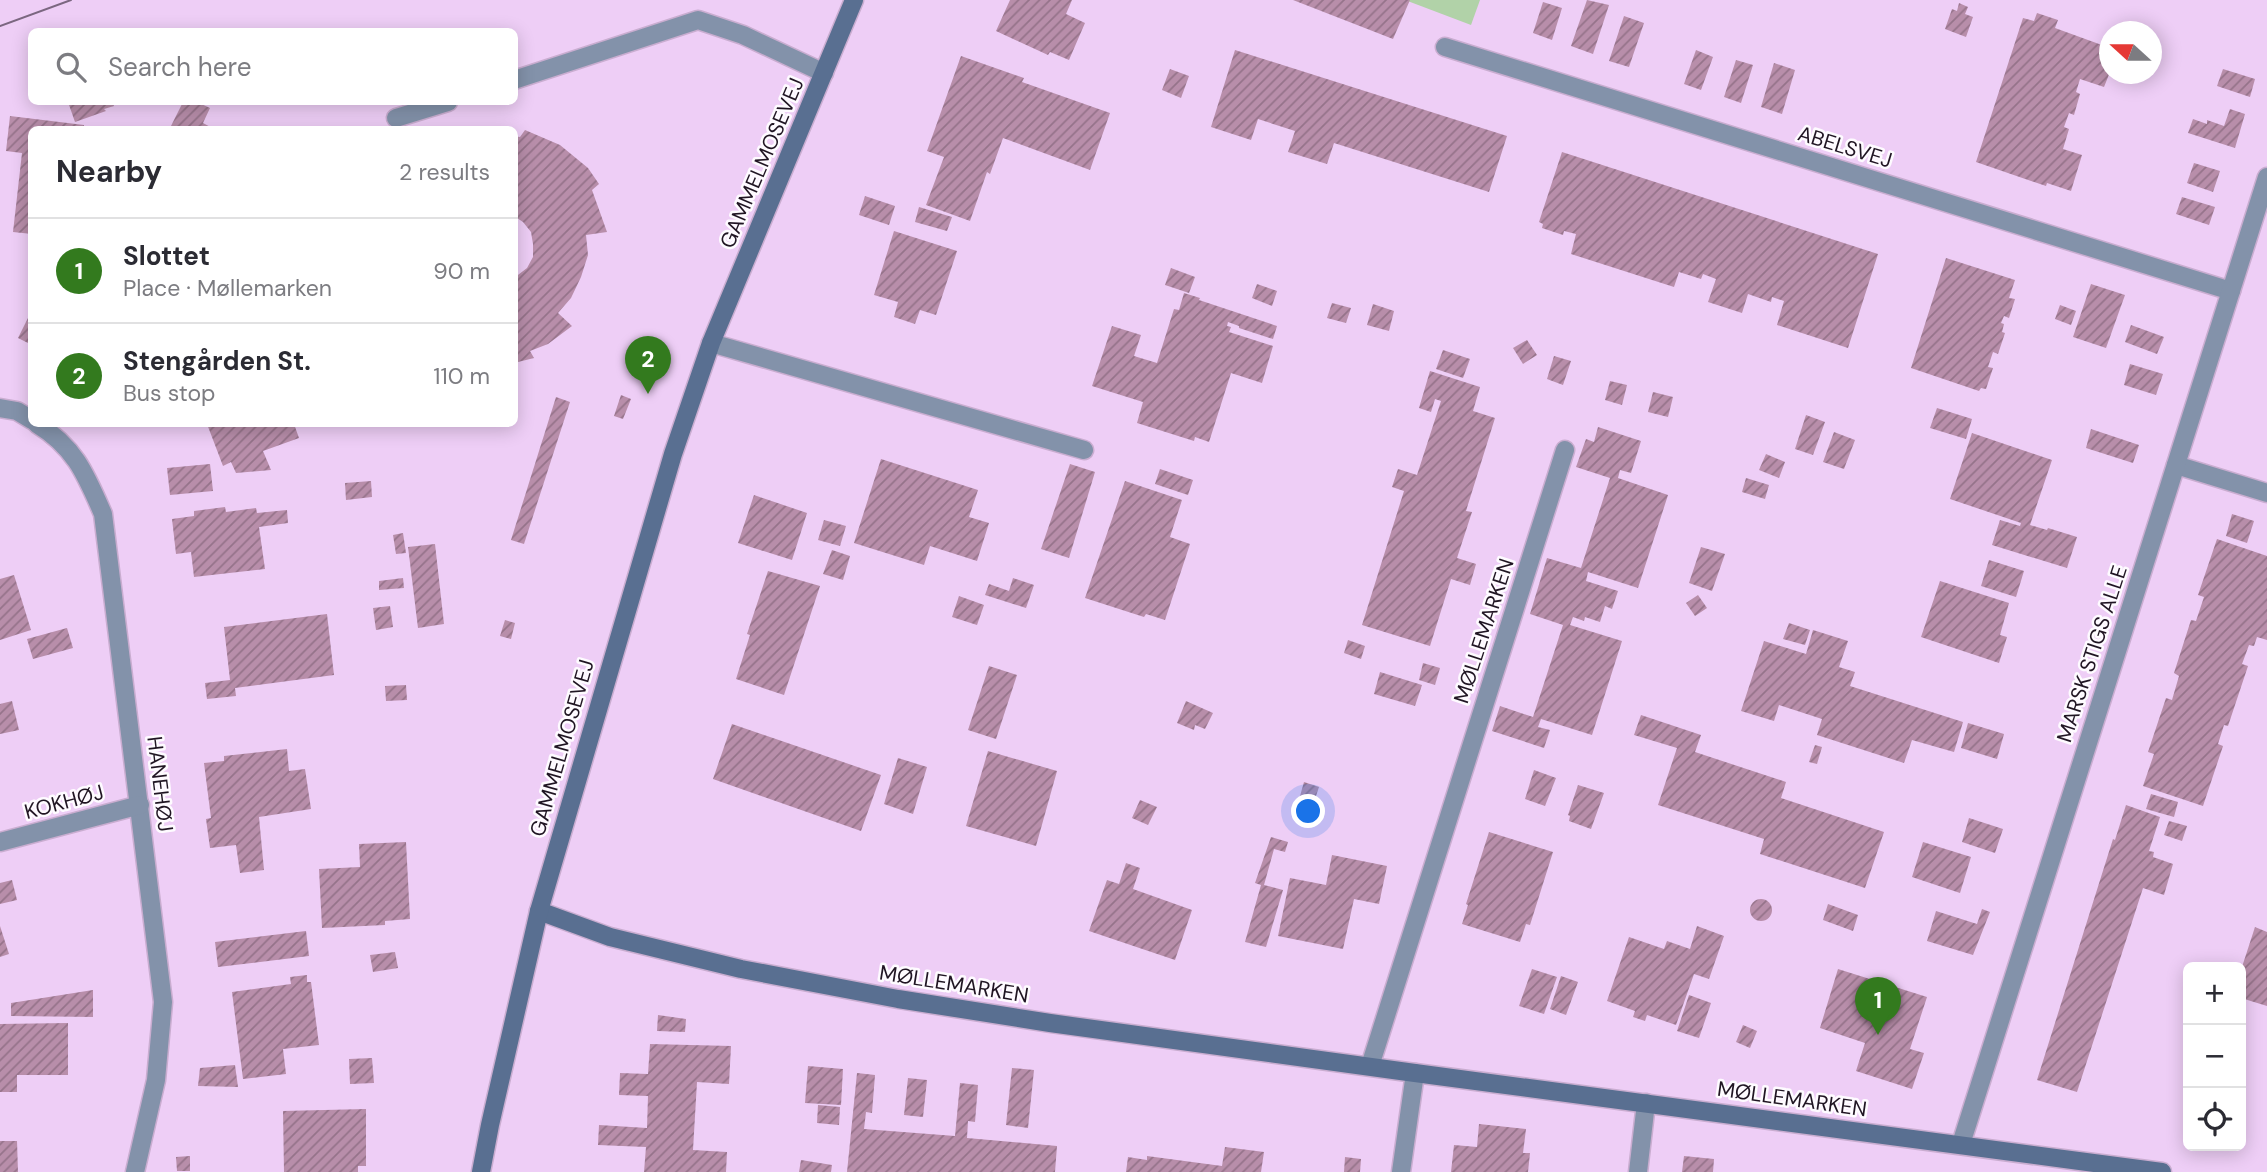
<!DOCTYPE html>
<meta charset="utf-8">
<style>
:root{--surface:#fff;--page:#f7f7f7;--text:#2b2b33;--muted:#7c7c81;--line:#e1e1e2;--accent:#337a1e}
body{margin:0;font-family:"DM Sans",sans-serif;background:var(--page);color:var(--text)}
.controls{position:absolute;right:21px;bottom:21px;display:grid;overflow:hidden;border-radius:10px;box-shadow:0 4px 18px #0003}
.controls button{width:63px;height:63px;display:grid;place-items:center;padding:0;border:0;border-bottom:2px solid var(--line);background:var(--surface);color:var(--text);font:35px sans-serif}
.compass{position:absolute;left:2099px;top:21px;width:63px;height:63px;border-radius:50%;background:var(--surface);box-shadow:0 4px 18px #0003;rotate:291deg}
.you{position:absolute;left:1309px;top:812px;width:24px;height:24px;margin:-18px;border:5px solid #fff;border-radius:50%;background:#1a73e8;box-shadow:0 0 0 10px #1a73e833}
.badge{display:grid;place-items:center;width:46px;height:46px;border-radius:50%;background:var(--accent);color:#fff;font-size:23px;font-weight:700}
.pin{position:absolute;translate:-50% -58px;filter:drop-shadow(0 2px 4px #0008)}
.pin::after{content:'';position:absolute;top:37px;width:24px;height:21px;background:inherit;clip-path:polygon(0 0,100% 0,50% 100%)}
.list{margin:0;padding:0;list-style:none}
h2{display:flex;justify-content:space-between;align-items:center;height:91px;margin:0;padding:0 28px;font-size:30px}
h2 small{font-size:23px;font-weight:400;color:var(--muted)}
.list li{display:grid;grid-template-columns:46px 1fr auto;gap:21px;align-items:center;box-sizing:border-box;height:105px;padding:0 28px;border-top:2px solid var(--line)}
.list b{display:block;font-size:26px;white-space:nowrap}
.list p{margin:0;font-size:23px;white-space:nowrap;color:var(--muted)}
.list em{font-size:23px;font-style:normal;color:var(--muted)}
.icon{flex:none;width:38px;height:38px;fill:none;stroke:currentColor;stroke-width:2;stroke-linecap:round;stroke-linejoin:round}
.map{position:relative;flex:none;width:2267px;height:1172px;overflow:hidden}
.search{position:absolute;background:var(--surface);box-shadow:0 4px 18px #0003;left:28px;top:28px;width:490px;height:77px;display:flex;align-items:center;gap:18px;box-sizing:border-box;padding:0 24px;border-radius:10px;color:var(--muted);font-size:26px}
.panel{position:absolute;background:var(--surface);box-shadow:0 4px 18px #0003;left:28px;top:126px;width:490px;height:301px;border-radius:10px}
.map>svg:first-child{display:block}
.grass{fill:#b1d2a8}
.building{fill:url(#building-hatch)}
.lines{fill:none;stroke-linecap:round;stroke-linejoin:round}
.lane-casing{stroke:#c9add0;stroke-width:21}
.street-casing{stroke:#c9add0;stroke-width:21}
.secondary-casing{stroke:#c9add0;stroke-width:21}
.lane{stroke:#8392aa;stroke-width:18}
.street{stroke:#8392aa;stroke-width:18}
.secondary{stroke:#596f91;stroke-width:18}
.tram{stroke:#7b6780;stroke-width:2}
.labels{text-anchor:middle;stroke-width:5;stroke-linejoin:round;paint-order:stroke}
.street-label{font-size:21px;fill:#201523;stroke:#fefbff}
</style>
<div class="map">
<svg width="2267" height="1172" viewBox="0 0 2267 1172">
<defs>
<pattern id="building-hatch" width="6" height="6" patternUnits="userSpaceOnUse" patternTransform="scale(1.75)"><rect width="6" height="6" fill="#b88eaa"/><path d="M-1 1l2-2M0 6l6-6M5 7l2-2" fill="none" stroke="#95738a"/></pattern>
</defs>
<rect width="100%" height="100%" fill="#eecef6"/>
<polygon class="grass" points="1405,0 1480,0 1471,25"/>
<g class="building">
<polygon points="1010,0 1072,0 1066,14 1085,23 1069,60 1050,52 1048,55 996,31"/>
<polygon points="1293,0 1410,0 1393,39"/>
<polygon points="1587,0 1609,5 1593,54 1571,46"/>
<polygon points="1543,2 1562,8 1552,40 1533,33"/>
<polygon points="1959,3 1968,7 1965,14 1973,17 1966,37 1945,29 1952,9 1957,11"/>
<polygon points="2037,13 2058,20 2055,28 2110,48 2110,72 2104,87 2080,79 2076,92 2080,94 2074,115 2069,113 2064,127 2069,129 2063,149 2082,155 2071,191 2047,183 2046,186 1976,162 2023,18 2034,21"/>
<polygon points="1624,16 1644,23 1629,67 1609,61"/>
<polygon points="1235,50 1507,136 1489,192 1334,143 1327,164 1288,152 1295,131 1258,119 1251,140 1211,127"/>
<polygon points="1696,50 1713,57 1701,90 1684,84"/>
<polygon points="961,56 1024,78 1022,82 1110,113 1090,170 1003,138 990,174 987,172 970,221 926,205 944,157 927,151"/>
<polygon points="1736,60 1753,65 1741,103 1724,97"/>
<polygon points="1774,63 1795,70 1782,114 1761,107"/>
<polygon points="1170,69 1189,76 1181,98 1162,90"/>
<polygon points="2223,69 2255,79 2250,97 2217,86"/>
<polygon points="68,102 112,102 114,106 104,109 106,111 75,122"/>
<polygon points="183,102 197,102 210,108 203,123 216,130 169,130"/>
<polygon points="2230,109 2245,114 2235,148 2188,133 2193,119 2207,124 2207,120 2224,126"/>
<polygon points="10,116 84,125 83,130 32,130 32,234 13,232 22,153 6,151"/>
<polygon points="525,130 560,145 588,168 599,184 592,190 607,232 586,235 588,255 581,277 571,298 558,313 572,326 548,344 530,351 534,358 514,363 514,278 527,268 533,257 533,244 531,232 523,222 514,216 514,136 520,137"/>
<polygon points="1562,152 1878,254 1848,348 1777,325 1784,301 1772,297 1771,302 1748,294 1742,313 1708,302 1716,279 1703,274 1701,279 1679,272 1674,287 1571,254 1576,234 1564,231 1563,235 1542,228 1543,224 1539,222"/>
<polygon points="2194,163 2220,171 2213,192 2187,183"/>
<polygon points="865,196 895,206 889,225 859,215"/>
<polygon points="2182,197 2215,207 2209,225 2176,214"/>
<polygon points="919,207 952,217 947,231 915,222"/>
<polygon points="894,231 957,251 936,315 920,310 915,324 894,317 898,302 874,295"/>
<polygon points="1946,258 2015,280 2009,298 2015,299 2009,318 2004,316 2001,323 2004,324 2002,332 2005,333 1998,354 1993,352 1988,367 1993,368 1986,389 1981,388 1979,391 1911,368"/>
<polygon points="1171,268 1195,277 1189,293 1165,285"/>
<polygon points="1257,284 1277,291 1272,306 1252,298"/>
<polygon points="2091,284 2125,295 2106,348 2073,337"/>
<polygon points="1184,293 1200,298 1199,300 1277,326 1273,339 1239,328 1239,326 1228,322 1227,326 1231,327 1229,332 1273,346 1262,383 1231,373 1209,442 1195,437 1194,441 1137,423 1143,402 1092,386 1112,326 1141,335 1134,356 1157,363 1174,309 1179,310"/>
<polygon points="1332,303 1351,308 1346,323 1327,318"/>
<polygon points="1373,304 1394,311 1389,331 1367,325"/>
<polygon points="2060,305 2076,311 2071,325 2055,319"/>
<polygon points="32,310 32,345 18,338"/>
<polygon points="2131,325 2164,337 2157,354 2125,342"/>
<polygon points="1527,340 1537,355 1523,364 1513,348"/>
<polygon points="1443,350 1470,359 1463,378 1436,369"/>
<polygon points="1554,356 1571,361 1563,385 1547,379"/>
<polygon points="2130,364 2163,374 2156,395 2124,385"/>
<polygon points="1430,371 1480,387 1473,411 1495,418 1466,511 1472,512 1457,558 1476,564 1470,585 1451,579 1430,646 1362,625 1404,491 1392,487 1398,469 1417,475 1441,401 1435,399 1431,412 1419,408"/>
<polygon points="1610,381 1627,385 1622,405 1605,400"/>
<polygon points="1653,392 1673,397 1668,417 1648,412"/>
<polygon points="621,395 631,399 623,419 614,416"/>
<polygon points="556,397 570,402 524,544 511,540"/>
<polygon points="1937,408 1972,419 1966,439 1930,428"/>
<polygon points="1806,415 1825,422 1813,455 1795,449"/>
<polygon points="207,424 294,424 299,438 263,451 271,470 236,473 231,462 223,466"/>
<polygon points="1598,427 1641,441 1631,473 1620,470 1618,478 1668,495 1638,588 1588,572 1586,581 1618,591 1612,609 1605,606 1600,622 1585,617 1584,621 1573,617 1570,625 1622,641 1592,735 1541,719 1538,727 1550,730 1544,748 1492,731 1500,706 1533,717 1563,625 1530,614 1547,558 1581,568 1610,478 1576,467 1586,439 1594,442"/>
<polygon points="2091,429 2139,445 2133,463 2086,448"/>
<polygon points="1834,432 1855,440 1844,469 1823,462"/>
<polygon points="1972,433 2052,460 2030,525 2047,530 2048,528 2077,537 2067,568 1992,545 2000,520 2020,526 2021,523 1950,499"/>
<polygon points="1766,454 1785,462 1779,478 1759,470"/>
<polygon points="881,459 978,490 969,517 989,523 977,561 930,546 924,565 854,543"/>
<polygon points="210,464 213,491 170,495 167,468"/>
<polygon points="1070,464 1095,472 1069,558 1041,549"/>
<polygon points="1160,469 1193,480 1188,495 1155,484"/>
<polygon points="1746,478 1769,485 1765,499 1742,492"/>
<polygon points="371,481 372,497 346,500 345,483"/>
<polygon points="1125,481 1182,500 1170,537 1190,544 1165,620 1146,614 1144,617 1085,598"/>
<polygon points="754,495 807,513 792,560 738,543"/>
<polygon points="225,507 226,512 256,508 257,513 287,510 288,523 259,527 265,569 194,577 191,552 176,554 172,519 194,516 194,511"/>
<polygon points="2232,514 2254,521 2247,543 2226,536"/>
<polygon points="824,520 846,526 840,546 818,540"/>
<polygon points="403,533 406,553 396,554 393,535"/>
<polygon points="2217,539 2267,556 2267,640 2257,637 2254,646 2249,645 2242,664 2248,666 2228,726 2224,725 2218,744 2223,746 2203,806 2143,786 2154,754 2148,752 2166,698 2172,700 2179,676 2174,673 2191,620 2196,621 2204,597 2198,595"/>
<polygon points="435,544 444,624 418,628 408,547"/>
<polygon points="1701,547 1725,554 1712,591 1689,583"/>
<polygon points="832,550 850,556 843,580 823,574"/>
<polygon points="1989,560 2024,571 2016,597 1981,586"/>
<polygon points="768,571 820,586 784,695 736,679 750,635 747,634"/>
<polygon points="14,575 31,630 0,640 0,579"/>
<polygon points="403,578 404,588 379,590 379,581"/>
<polygon points="1013,578 1034,585 1026,608 985,595 989,584 1009,591"/>
<polygon points="1940,581 2009,603 2000,635 2007,637 1999,663 1921,637"/>
<polygon points="1698,595 1707,608 1695,616 1686,603"/>
<polygon points="959,596 984,605 977,625 952,617"/>
<polygon points="390,606 393,627 376,630 373,608"/>
<polygon points="327,614 334,675 235,688 236,696 207,699 205,683 230,680 224,627"/>
<polygon points="505,620 515,623 511,639 500,636"/>
<polygon points="1789,623 1810,630 1805,645 1783,639"/>
<polygon points="67,628 73,648 33,659 27,639"/>
<polygon points="1813,630 1848,641 1839,667 1855,672 1850,686 1963,722 1954,752 1912,740 1904,763 1817,735 1822,719 1779,705 1774,721 1741,711 1764,641 1806,654"/>
<polygon points="1348,640 1365,646 1361,659 1344,653"/>
<polygon points="1423,663 1440,668 1435,685 1419,680"/>
<polygon points="989,666 1017,675 996,739 968,730"/>
<polygon points="1380,672 1422,685 1415,706 1374,694"/>
<polygon points="406,685 407,700 386,701 385,686"/>
<polygon points="12,701 19,730 0,734 0,704"/>
<polygon points="1186,701 1213,713 1205,729 1195,725 1194,730 1177,723"/>
<polygon points="1641,715 1701,735 1695,752 1786,782 1781,798 1884,832 1865,888 1760,854 1764,839 1658,805 1677,748 1634,735"/>
<polygon points="1968,723 2004,734 1997,759 1961,748"/>
<polygon points="732,724 881,775 861,831 713,779"/>
<polygon points="1815,745 1822,747 1817,764 1809,762"/>
<polygon points="287,749 289,771 305,769 311,809 259,817 264,870 240,873 236,845 210,848 206,819 211,818 204,763 224,761 224,756"/>
<polygon points="988,751 1057,771 1036,846 966,826"/>
<polygon points="898,758 927,767 913,814 884,804"/>
<polygon points="1534,770 1556,778 1545,806 1525,799"/>
<polygon points="1304,782 1319,787 1312,808 1298,803"/>
<polygon points="1578,785 1604,793 1591,829 1569,821 1570,816 1568,815"/>
<polygon points="2151,794 2178,802 2174,817 2146,809"/>
<polygon points="1140,800 1157,807 1148,825 1132,818"/>
<polygon points="2126,805 2160,817 2149,851 2154,852 2153,857 2173,864 2164,895 2143,888 2077,1092 2037,1080 2113,839 2115,840"/>
<polygon points="1969,818 2003,829 1995,853 1962,842"/>
<polygon points="2169,821 2187,826 2182,841 2164,835"/>
<polygon points="1489,832 1553,852 1530,925 1526,924 1520,942 1462,924 1468,905 1466,904"/>
<polygon points="1271,837 1288,842 1285,852 1274,849 1264,885 1283,890 1266,947 1245,942 1261,885 1255,883"/>
<polygon points="406,842 410,919 385,921 385,925 322,928 319,869 360,867 359,844"/>
<polygon points="1923,842 1971,857 1960,893 1912,877"/>
<polygon points="1332,855 1387,866 1379,904 1354,899 1343,949 1278,936 1290,878 1326,885"/>
<polygon points="1126,863 1140,868 1133,889 1192,910 1175,960 1089,931 1107,880 1119,884"/>
<polygon points="12,880 17,900 0,904 0,883"/>
<circle cx="1761" cy="910" r="11"/>
<polygon points="1828,904 1858,915 1853,931 1823,920"/>
<polygon points="1982,909 1990,912 1973,955 1927,941 1936,911 1977,924"/>
<polygon points="0,926 9,954 0,957"/>
<polygon points="1697,926 1724,936 1709,979 1694,974 1676,1025 1647,1015 1645,1021 1633,1017 1635,1011 1607,1001 1629,937 1664,949 1667,941 1690,949"/>
<polygon points="2255,927 2267,932 2267,1006 2241,998 2241,970"/>
<polygon points="306,931 309,956 218,967 215,942"/>
<polygon points="395,952 398,968 373,972 370,955"/>
<polygon points="1532,969 1557,977 1544,1014 1519,1006"/>
<polygon points="1838,969 1927,997 1910,1049 1924,1053 1912,1089 1856,1071 1865,1043 1820,1028"/>
<polygon points="307,975 307,982 311,982 319,1045 283,1049 286,1074 243,1079 232,992 291,984 290,977"/>
<polygon points="1561,976 1578,982 1566,1015 1550,1009"/>
<polygon points="93,990 93,1017 11,1016 11,1003"/>
<polygon points="1689,995 1711,1003 1699,1038 1677,1031"/>
<polygon points="658,1015 686,1019 685,1032 657,1031"/>
<polygon points="68,1023 68,1075 17,1075 17,1092 0,1092 0,1024"/>
<polygon points="1743,1025 1757,1031 1750,1048 1736,1042"/>
<polygon points="650,1044 731,1046 729,1084 697,1082 693,1150 727,1152 726,1172 644,1172 646,1147 598,1145 599,1125 647,1128 648,1096 619,1095 620,1073 648,1074"/>
<polygon points="372,1058 374,1083 350,1084 349,1059"/>
<polygon points="235,1065 238,1087 198,1086 200,1068"/>
<polygon points="808,1066 843,1069 841,1105 805,1103"/>
<polygon points="1012,1068 1034,1070 1028,1128 1006,1125"/>
<polygon points="857,1073 875,1075 872,1113 866,1112 864,1129 955,1136 960,1083 978,1085 975,1122 968,1121 967,1138 1057,1146 1055,1172 847,1172"/>
<polygon points="908,1078 927,1080 923,1117 904,1115"/>
<polygon points="818,1105 840,1107 839,1125 817,1123"/>
<polygon points="366,1109 366,1166 358,1166 358,1172 284,1172 283,1111"/>
<polygon points="1479,1124 1526,1129 1523,1153 1530,1153 1528,1172 1451,1172 1454,1145 1477,1147"/>
<polygon points="0,1141 17,1141 18,1172 0,1172"/>
<polygon points="1225,1147 1264,1152 1261,1172 1126,1172 1128,1157 1147,1160 1147,1156 1222,1166"/>
<polygon points="190,1156 190,1171 177,1171 176,1157"/>
<polygon points="1684,1156 1714,1159 1713,1172 1682,1172"/>
<polygon points="1345,1157 1361,1159 1360,1172 1344,1172"/>
<polygon points="801,1160 832,1165 831,1172 799,1172"/>
</g>
<g class="lines">
<g class="lane-casing">
<g id="lane">
<polyline points="514,80 698,20 743,35 824,73"/>
<polyline points="396,118 448,102"/>
</g>
</g>
<g class="street-casing">
<g id="street">
<polyline points="1445,47 2231,291"/>
<polyline points="711,343 1084,450"/>
<polyline points="0,408 17,411 32,420"/>
<path d="M37,424C75,447 86,475 103,514L163,1002L156,1080L135,1172"/>
<polyline points="2176,465 2267,493"/>
<polyline points="0,842 140,805"/>
<polyline points="1370,1066 1565,450"/>
<polyline points="1961,1144 2267,177"/>
<polyline points="1401,1172 1415,1073"/>
<polyline points="1638,1172 1646,1103"/>
</g>
</g>
<g class="secondary-casing">
<g id="secondary">
<polyline points="539,911 610,937 741,969 898,999 1050,1023 1415,1073 2162,1172"/>
<polyline points="481,1172 490,1125 539,911 673,454 711,343 854,0"/>
</g>
</g>
<use href="#lane" class="lane"/>
<use href="#street" class="street"/>
<use href="#secondary" class="secondary"/>
<polyline class="tram" points="0,26 71,0"/>
</g>
<g class="labels">
<g class="street-label">
<text transform="translate(1845 147) rotate(17)" y="7">ABELSVEJ</text>
<text transform="translate(762 163) rotate(-67)" y="7">GAMMELMOSEVEJ</text>
<text transform="translate(1484 631) rotate(-72)" y="7">MØLLEMARKEN</text>
<text transform="translate(2092 654) rotate(-72)" y="7">MARSK STIGS ALLE</text>
<text transform="translate(562 748) rotate(-74)" y="7">GAMMELMOSEVEJ</text>
<text transform="translate(160 784) rotate(83)" y="7">HANEHØJ</text>
<text transform="translate(64 802) rotate(-15)" y="7">KOKHØJ</text>
<text transform="translate(954 984) rotate(9)" y="7">MØLLEMARKEN</text>
<text transform="translate(1792 1099) rotate(8)" y="7">MØLLEMARKEN</text>
</g>
</g>
</svg>
<div class="controls">
<button>+</button>
<button>−</button>
<button><svg class="icon" aria-label="locate" viewBox="0 0 24 24"><circle cx="12" cy="12" r="6"/><path d="M12 2v4M12 18v4M2 12h4M18 12h4"/></svg></button>
</div>
<svg class="compass" viewBox="-18 -18 36 36"><path d="M0-13l5 13h-10z" fill="#e53935"/><path d="M0 13l5-13h-10z" fill="#7c7c81"/></svg>
<div class="you"></div>
<div class="pin badge" style="left:1878px;top:1035px">1</div>
<div class="pin badge" style="left:648px;top:394px">2</div>
<div class="search"><svg class="icon" aria-label="search" viewBox="0 0 24 24"><circle cx="10" cy="10" r="6"/><path d="M15 15l6 6"/></svg>Search here</div>
<section class="panel">
<h2>Nearby<small>2 results</small></h2>
<ul class="list">
<li><span class="badge">1</span><div><b>Slottet</b><p>Place · Møllemarken</p></div><em>90 m</em></li>
<li><span class="badge">2</span><div><b>Stengården St.</b><p>Bus stop</p></div><em>110 m</em></li>
</ul>
</section>
</div>
